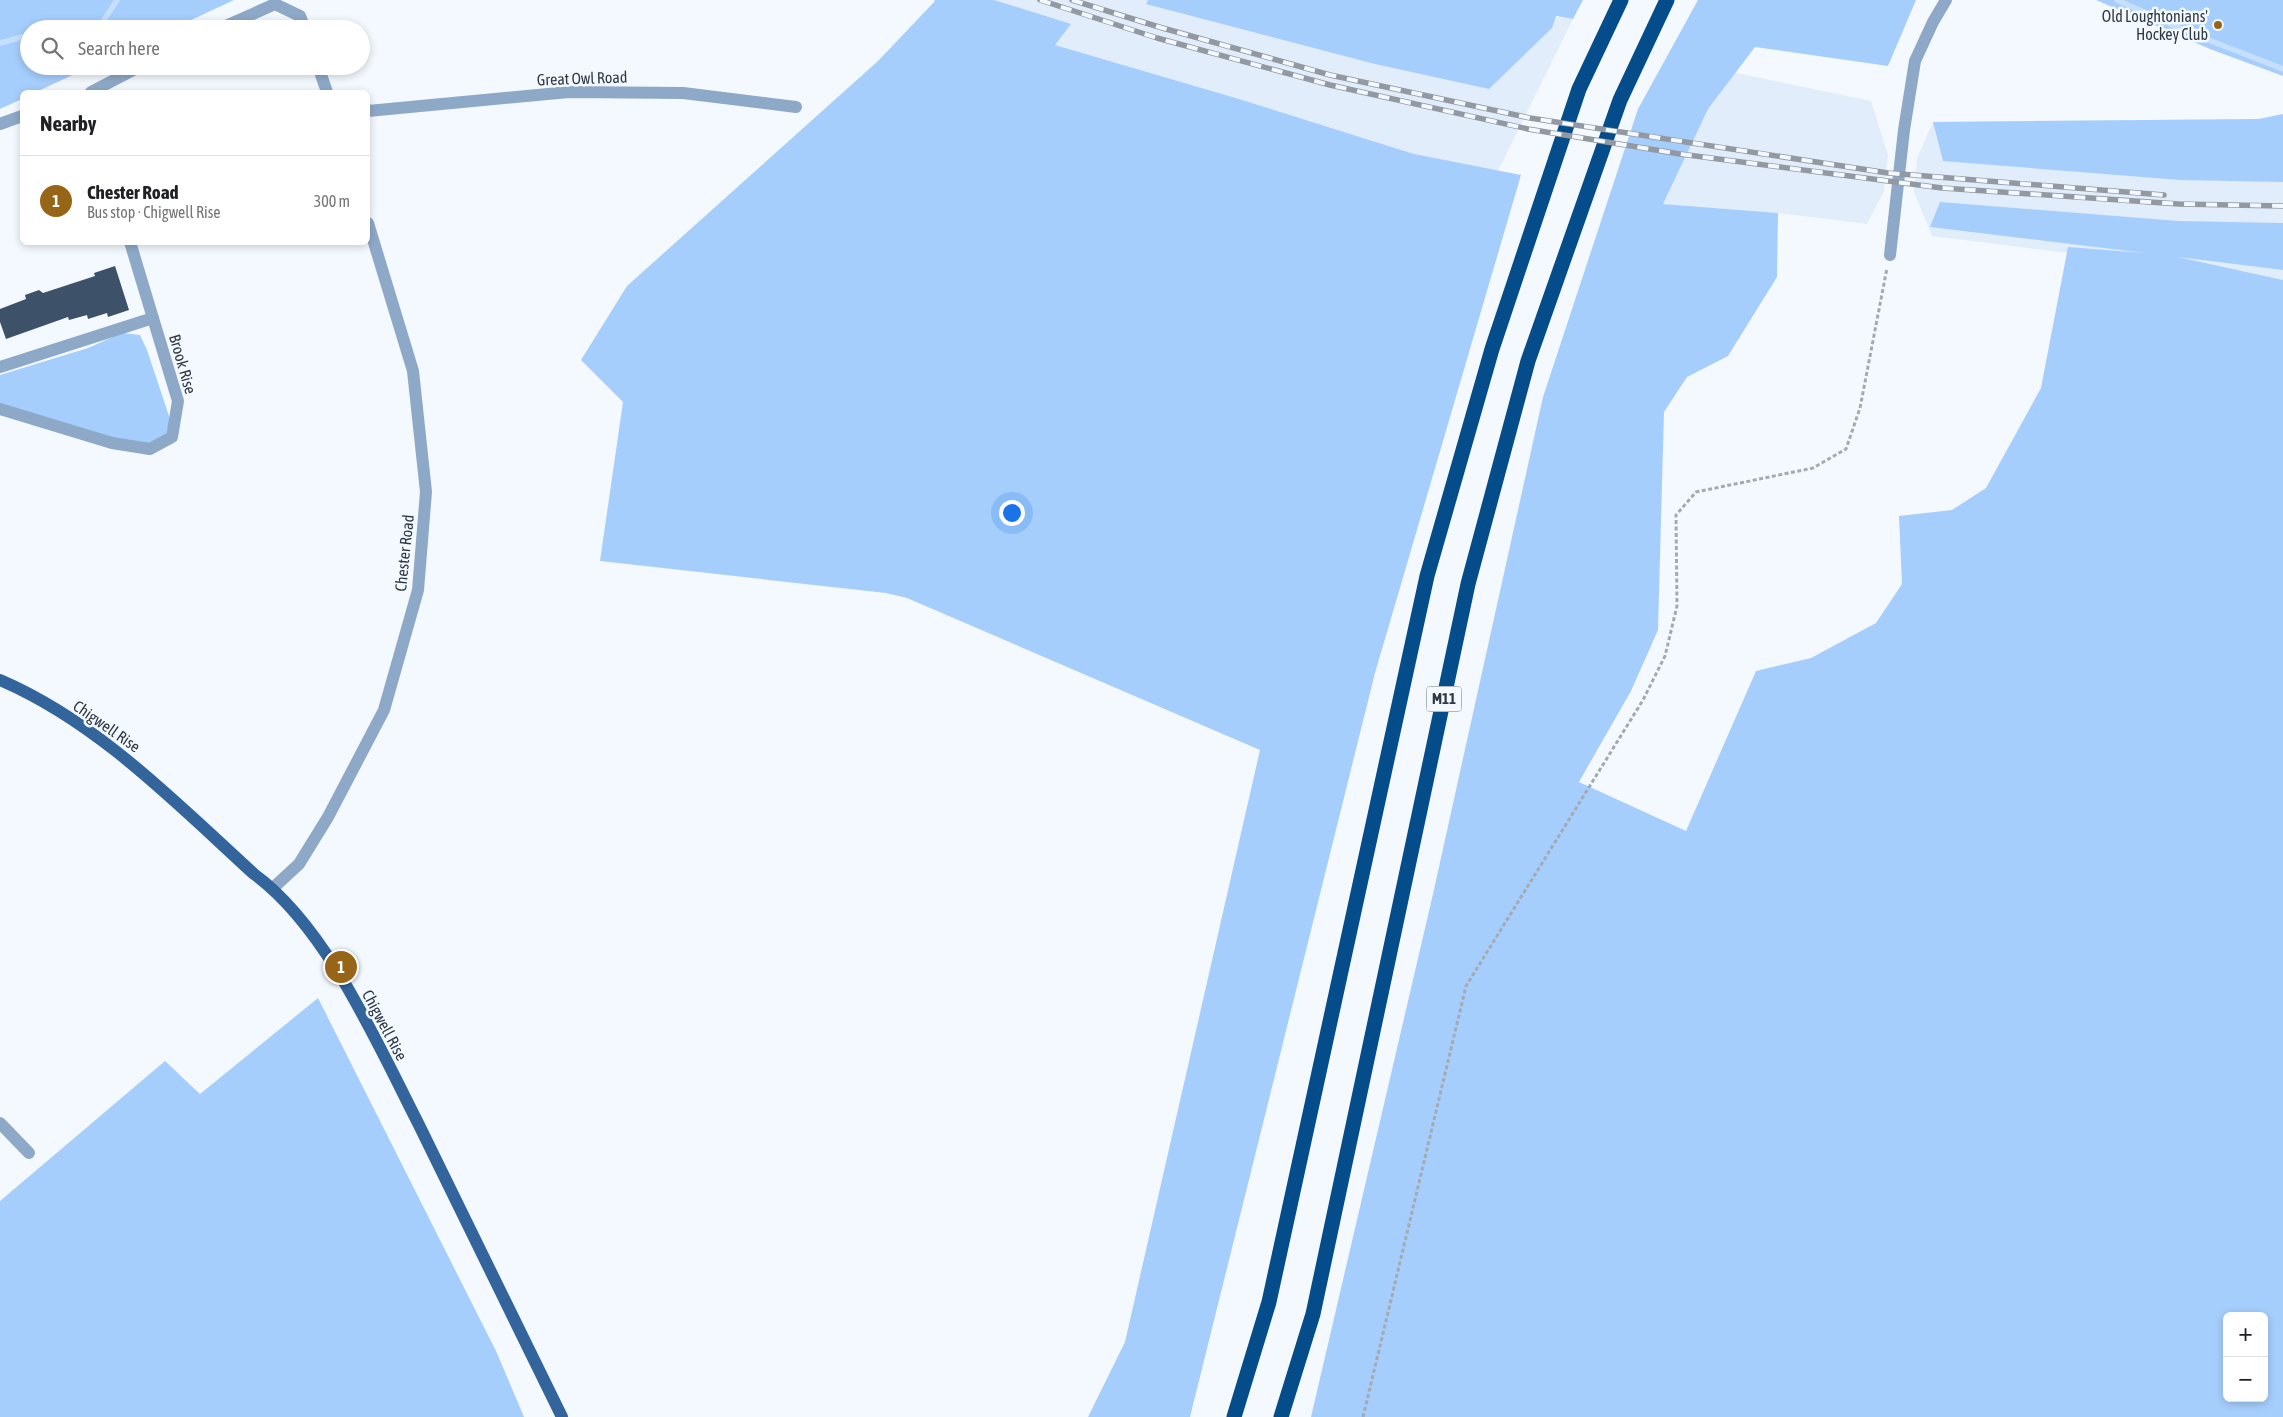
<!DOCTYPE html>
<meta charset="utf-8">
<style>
:root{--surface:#fff;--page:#f2f2f2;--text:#202124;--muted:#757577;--line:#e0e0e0;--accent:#976518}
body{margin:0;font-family:"Asap Condensed",sans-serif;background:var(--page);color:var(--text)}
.controls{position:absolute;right:15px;bottom:15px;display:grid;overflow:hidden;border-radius:8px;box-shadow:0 2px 8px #0003}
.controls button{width:45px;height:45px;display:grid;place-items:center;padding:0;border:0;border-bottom:1px solid var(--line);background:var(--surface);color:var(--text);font:25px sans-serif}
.you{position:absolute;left:1011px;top:512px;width:18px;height:18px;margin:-12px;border:4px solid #fff;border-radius:50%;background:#1a73e8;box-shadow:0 0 0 8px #1a73e833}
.badge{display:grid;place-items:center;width:32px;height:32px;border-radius:50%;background:var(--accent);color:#fff;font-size:16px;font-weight:700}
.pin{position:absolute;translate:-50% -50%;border:2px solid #fff;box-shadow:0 1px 5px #0006}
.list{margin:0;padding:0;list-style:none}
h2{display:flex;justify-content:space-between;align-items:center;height:65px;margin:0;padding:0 20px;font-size:21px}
h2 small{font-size:16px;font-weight:400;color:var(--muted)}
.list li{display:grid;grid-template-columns:32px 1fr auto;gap:15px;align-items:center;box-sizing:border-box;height:90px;padding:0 20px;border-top:1px solid var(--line)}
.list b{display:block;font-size:19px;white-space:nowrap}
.list p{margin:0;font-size:16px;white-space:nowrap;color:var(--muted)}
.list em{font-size:16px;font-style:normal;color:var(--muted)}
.icon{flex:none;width:28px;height:28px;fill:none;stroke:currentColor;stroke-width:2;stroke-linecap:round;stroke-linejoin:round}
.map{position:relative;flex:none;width:2283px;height:1417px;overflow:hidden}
.search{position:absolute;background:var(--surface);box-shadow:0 2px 8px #0003;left:20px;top:20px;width:350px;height:55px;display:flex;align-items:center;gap:12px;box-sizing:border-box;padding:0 18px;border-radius:28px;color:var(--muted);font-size:19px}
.panel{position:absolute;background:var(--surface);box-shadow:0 2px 8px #0003;left:20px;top:90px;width:350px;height:155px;border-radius:8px}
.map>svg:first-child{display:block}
.built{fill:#e1edfa}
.green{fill:#a6cefc;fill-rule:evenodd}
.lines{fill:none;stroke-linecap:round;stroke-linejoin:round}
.stream{stroke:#c6dffc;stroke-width:5.5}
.building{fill:#3d5168}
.path{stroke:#a3aab2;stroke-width:3;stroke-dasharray:4 2.5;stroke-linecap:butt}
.minor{stroke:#8ea9c8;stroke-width:12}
.major{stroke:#33659c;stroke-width:12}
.highway{stroke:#054c8b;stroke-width:15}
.rail-casing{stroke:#9299a2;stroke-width:5.5}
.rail{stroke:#f4f9ff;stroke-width:4;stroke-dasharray:11;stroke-linecap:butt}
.poi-dot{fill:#976518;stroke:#f4f9ff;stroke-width:2}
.labels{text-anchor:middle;stroke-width:5;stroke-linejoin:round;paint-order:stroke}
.shield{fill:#f4f9ff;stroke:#6a737c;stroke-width:1}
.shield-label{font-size:15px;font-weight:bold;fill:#2f3944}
.poi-label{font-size:16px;fill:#2f3944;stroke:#f4f9ff;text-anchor:end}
.street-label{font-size:16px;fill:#2f3944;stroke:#f4f9ff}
</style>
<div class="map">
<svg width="2283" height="1417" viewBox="0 0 2283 1417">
<rect width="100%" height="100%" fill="#f4f9ff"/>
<g class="built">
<polygon points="934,0 1361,0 1573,19 1498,171 1414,154 1239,99 1055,45"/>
<polygon points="1679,61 1871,101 1888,155 1884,191 1867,224 1778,213 1663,204"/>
<polygon points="2283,114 2283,280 2169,255 2067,253 1932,236 1914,192 1917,158 1933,122 2259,119"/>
</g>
<g class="green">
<polygon points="0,0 234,0 172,29 29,29 29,66 92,66 36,92 22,92 22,99 0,109"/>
<polygon points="934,0 994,0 1071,24 1055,45 1239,99 1414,154 1521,175 1375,673 1190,1417 1088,1417 1125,1342 1260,750 907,598 886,593 600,561 623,402 581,360 627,286 878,61 935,1"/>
<polygon points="1148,0 1583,0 1573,19 1556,16 1552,28 1489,89 1375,64 1146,4"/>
<path d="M1698,0H1916L1888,66L1755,47L1708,109L1663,204L1778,213L1777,277L1728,356L1687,377L1664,412L1658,630L1631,691L1579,782L1686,831L1756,671L1811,658L1876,623L1902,584L1899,516L1952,510L1986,488L2041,388L2068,247L2145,253L1930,227L1940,202L2178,221L2283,223V270L2178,257L2283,280V1417H1311L1433,894L1543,397L1638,109ZM2227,1316H2264V1398H2227Z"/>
<polygon points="2096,0 2283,0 2283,76 2210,49"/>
<polygon points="2283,114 2283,182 2180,180 1943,161 1933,122 2259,119"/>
<polygon points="122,333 140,335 147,350 170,419 166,436 150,449 0,408 0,375 88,348"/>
<polygon points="318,998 496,1351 524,1417 0,1417 0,1201 165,1061 200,1094"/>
</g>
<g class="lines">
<g class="stream">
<polyline points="2117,0 2193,34 2283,69"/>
<polyline points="98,29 117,0"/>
<polyline points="0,43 29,35"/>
</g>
</g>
<polygon class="building" points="115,266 129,310 108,317 107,313 88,319 87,315 69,320 68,317 6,339 0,322 0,309 26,299 25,295 39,290 43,293 95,276 94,273"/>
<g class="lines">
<polyline class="path" points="1363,1417 1466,986 1643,700 1665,656 1677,606 1676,515 1696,492 1813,468 1846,449 1860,408 1887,268"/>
<g class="minor">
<polyline points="219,29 275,4 300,16 305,29"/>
<polyline points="318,66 327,92"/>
<polyline points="91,92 141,66"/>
<polyline points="368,111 569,92 683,93 796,107"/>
<polyline points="0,124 22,116"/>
<polyline points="1890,255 1904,130 1915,61 1933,22 1946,0"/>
<polyline points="0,367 153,318"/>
<polyline points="0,409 112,443 150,449 172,437 178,401 130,242"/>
<polyline points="273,888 299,864 328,817 384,710 418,590 426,492 413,371 368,223"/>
<polyline points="0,1123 29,1153"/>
</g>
<path class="major" d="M0,680C98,722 176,803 254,874C327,927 378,1045 419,1125C467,1222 515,1319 562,1417"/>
<g class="highway">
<polyline points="1234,1417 1269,1302 1427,576 1492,349 1579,89 1621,0"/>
<polyline points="1281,1417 1313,1314 1468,584 1528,361 1620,100 1667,0"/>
</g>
<g class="rail-casing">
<g id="rail">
<polyline points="1040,0 1157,38 1330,85 1528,129 1680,154 1942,188 2179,204 2283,206"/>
<polyline points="1072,0 1159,27 1330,75 1530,118 1888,173 2164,195"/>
</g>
</g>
<use href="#rail" class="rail"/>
</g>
<circle class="poi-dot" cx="2218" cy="25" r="5"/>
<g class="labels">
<rect class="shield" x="1426.5" y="686.5" width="35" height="25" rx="4"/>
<g class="shield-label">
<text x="1444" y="704">M11</text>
</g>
<g class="poi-label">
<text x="2208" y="22">Old Loughtonians'<tspan x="2208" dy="18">Hockey Club</tspan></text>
</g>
<g class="street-label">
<text transform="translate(582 78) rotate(-2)" y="6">Great Owl Road</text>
<text transform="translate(183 364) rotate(74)" y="6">Brook Rise</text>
<text transform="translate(404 553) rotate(-84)" y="6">Chester Road</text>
<text transform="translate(107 726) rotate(35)" y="6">Chigwell Rise</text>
<text transform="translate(385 1025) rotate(62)" y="6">Chigwell Rise</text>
</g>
</g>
</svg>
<div class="controls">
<button>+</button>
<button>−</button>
</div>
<div class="you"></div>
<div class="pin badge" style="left:341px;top:967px">1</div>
<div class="search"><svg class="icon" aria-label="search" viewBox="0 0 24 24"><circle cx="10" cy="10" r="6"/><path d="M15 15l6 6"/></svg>Search here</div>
<section class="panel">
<h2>Nearby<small></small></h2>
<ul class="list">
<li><span class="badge">1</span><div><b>Chester Road</b><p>Bus stop · Chigwell Rise</p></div><em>300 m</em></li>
</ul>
</section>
</div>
